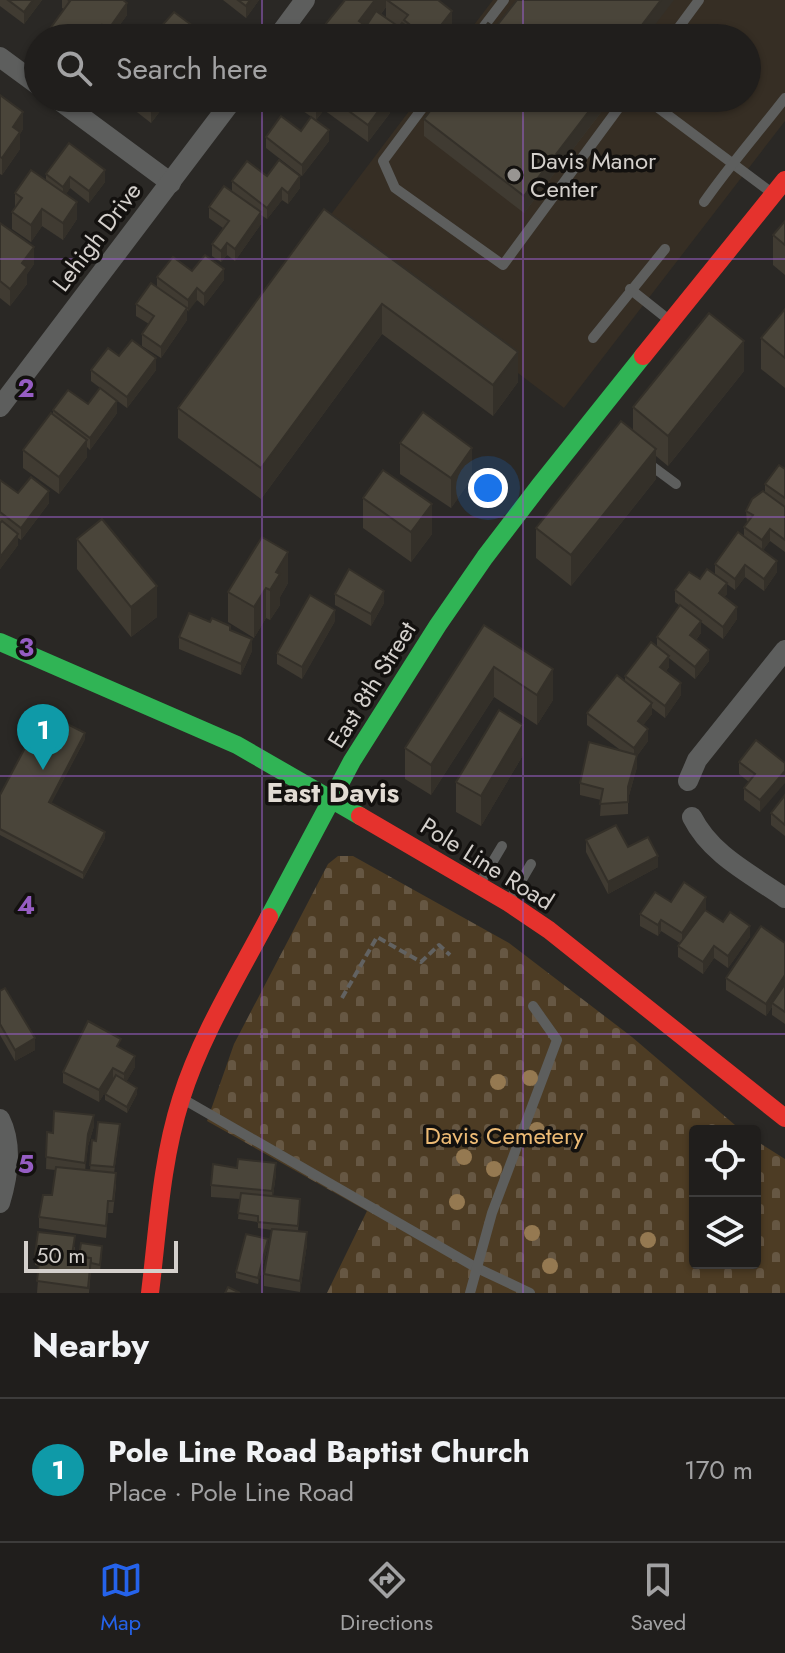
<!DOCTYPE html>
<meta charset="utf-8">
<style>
:root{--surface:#201e1c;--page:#2d2b29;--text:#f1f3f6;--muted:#a2a2a3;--line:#3d3c3b;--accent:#2563eb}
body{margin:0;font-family:Jost,sans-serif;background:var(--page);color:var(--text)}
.controls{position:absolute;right:24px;bottom:24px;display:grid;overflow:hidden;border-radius:8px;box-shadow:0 2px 6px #0004}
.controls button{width:72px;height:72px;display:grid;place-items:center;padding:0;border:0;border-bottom:2px solid var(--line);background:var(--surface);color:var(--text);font:40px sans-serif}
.scale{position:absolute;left:24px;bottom:20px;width:154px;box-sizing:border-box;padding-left:8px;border:4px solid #d4d0cc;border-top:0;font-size:22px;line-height:28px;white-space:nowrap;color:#d4d0cc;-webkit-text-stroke:6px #13110f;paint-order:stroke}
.you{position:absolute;left:488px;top:488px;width:28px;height:28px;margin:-20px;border:6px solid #fff;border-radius:50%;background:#1a73e8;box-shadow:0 0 0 12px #1a73e833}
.badge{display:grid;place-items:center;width:52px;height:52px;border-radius:50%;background:var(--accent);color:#fff;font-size:26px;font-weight:700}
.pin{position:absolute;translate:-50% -66px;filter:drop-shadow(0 2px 4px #0008)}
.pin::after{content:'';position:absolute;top:42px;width:28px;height:24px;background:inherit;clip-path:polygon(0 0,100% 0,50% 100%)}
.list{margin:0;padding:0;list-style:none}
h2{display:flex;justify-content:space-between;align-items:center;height:104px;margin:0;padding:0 32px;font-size:34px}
h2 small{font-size:26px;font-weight:400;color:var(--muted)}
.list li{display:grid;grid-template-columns:52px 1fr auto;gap:24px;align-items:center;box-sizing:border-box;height:144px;padding:0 32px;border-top:2px solid var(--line)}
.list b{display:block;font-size:30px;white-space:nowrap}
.list p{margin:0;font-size:26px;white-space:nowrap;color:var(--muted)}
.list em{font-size:26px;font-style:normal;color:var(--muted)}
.icon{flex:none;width:44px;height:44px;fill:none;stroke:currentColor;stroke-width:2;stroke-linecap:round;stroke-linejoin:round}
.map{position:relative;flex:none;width:785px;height:1293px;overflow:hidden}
.search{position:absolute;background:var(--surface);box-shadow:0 2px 6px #0004;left:24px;right:24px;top:24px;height:88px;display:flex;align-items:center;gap:20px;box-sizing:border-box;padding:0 28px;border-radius:44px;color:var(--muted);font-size:30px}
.sheet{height:248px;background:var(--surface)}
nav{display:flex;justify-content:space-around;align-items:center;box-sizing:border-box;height:112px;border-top:2px solid var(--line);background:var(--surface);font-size:22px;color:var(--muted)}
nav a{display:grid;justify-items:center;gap:4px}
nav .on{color:var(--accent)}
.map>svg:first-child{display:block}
.built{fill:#362e24}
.cemetery{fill:url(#cemetery-stones)}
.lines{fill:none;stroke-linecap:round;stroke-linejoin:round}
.path{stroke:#626261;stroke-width:4;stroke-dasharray:8 4;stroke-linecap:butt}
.lane{stroke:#5d5e5d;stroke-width:10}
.street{stroke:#5d5e5d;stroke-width:20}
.fast{stroke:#30b455;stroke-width:18}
.jam{stroke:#e5322d;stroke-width:18}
.tree{fill:#957951}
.wall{fill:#403b32;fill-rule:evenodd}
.shaded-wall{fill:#343029}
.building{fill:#4a453a;stroke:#343029;stroke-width:2}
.grid{fill:none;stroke:#965dc3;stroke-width:2;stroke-opacity:0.55}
.poi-dot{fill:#989592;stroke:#13110f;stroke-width:3}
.labels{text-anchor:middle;stroke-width:7;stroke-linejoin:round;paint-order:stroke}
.poi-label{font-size:24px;fill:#d4d0cc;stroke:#13110f;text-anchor:start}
.street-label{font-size:24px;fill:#d4d0cc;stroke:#13110f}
.park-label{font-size:24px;fill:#edbb75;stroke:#13110f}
.quarter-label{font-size:28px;font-weight:bold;fill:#e1dbd3;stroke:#13110f}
.grid-label{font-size:26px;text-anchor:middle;font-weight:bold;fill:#965dc3;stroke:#13110f;stroke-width:7;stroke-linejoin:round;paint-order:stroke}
</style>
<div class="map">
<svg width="785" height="1293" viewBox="0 0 785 1293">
<defs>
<pattern id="cemetery-stones" width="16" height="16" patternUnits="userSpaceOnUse" patternTransform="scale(2)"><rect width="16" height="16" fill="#4d3c24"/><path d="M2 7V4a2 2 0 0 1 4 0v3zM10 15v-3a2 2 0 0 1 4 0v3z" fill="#665743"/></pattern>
</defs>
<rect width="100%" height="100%" fill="#2a2825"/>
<polygon class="built" points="493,0 785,0 785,121 564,408 323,225 419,98 747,98 747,38 464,38"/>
<polygon class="cemetery" points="338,856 353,856 509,943 632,1037 742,1131 695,1131 695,1263 755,1263 755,1140 785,1159 785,1293 327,1293 367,1211 207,1121 234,1044 328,864"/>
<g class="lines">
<polyline class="path" points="342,998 377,937 421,962 439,945 450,955"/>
<g class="lane">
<polyline points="475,38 504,0"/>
<polyline points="671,38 699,0"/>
<polyline points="430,98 383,161 395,188 503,265 626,98"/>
<polyline points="645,98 772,193"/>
<path d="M704,202C729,166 758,133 785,98"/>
<polyline points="630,289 669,320"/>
<polyline points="593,338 665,249"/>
<polyline points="645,461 676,484"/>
<polyline points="480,883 502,846"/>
<polyline points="510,900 531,864"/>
<polyline points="183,1099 477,1268 530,1293"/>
<polyline points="470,1293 492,1213 557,1040 533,1006"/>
</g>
<g class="street">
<polyline points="277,38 305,0"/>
<polyline points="0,57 38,85"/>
<polyline points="56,98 171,183"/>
<polyline points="0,407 234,98"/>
<polyline points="688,781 697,760 785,650"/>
<path d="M692,817C711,855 751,874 785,898"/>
<path d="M0,1119C13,1145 8,1177 0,1203"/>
</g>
<g class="fast">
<polyline points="0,642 237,745 360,816"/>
<polyline points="269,917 352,761 438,625 485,557 540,485 643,356"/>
</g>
<g class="jam">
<polyline points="643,356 785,180"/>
<polyline points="360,816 509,903 549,930 785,1118"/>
<path d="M150,1293C158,1228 161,1162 181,1099C201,1035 238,976 269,917"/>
</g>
</g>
<g class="tree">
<circle cx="530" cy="1078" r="8"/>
<circle cx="498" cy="1082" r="8"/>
<circle cx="537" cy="1130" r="8"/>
<circle cx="464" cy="1157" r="8"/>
<circle cx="494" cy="1169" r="8"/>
<circle cx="457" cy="1202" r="8"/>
<circle cx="532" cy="1233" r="8"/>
<circle cx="648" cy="1240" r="8"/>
<circle cx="550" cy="1266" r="8"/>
</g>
<g class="wall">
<polygon points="0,0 42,0 24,24 0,6"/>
<polygon points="62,0 123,0 127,15 110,38 104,38 102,37 101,38 49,38 49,30 64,9 62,8"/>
<polygon points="223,0 259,0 246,18"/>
<path d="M345,0H438L452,33L448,38H324V26ZM386,7V18L381,14Z"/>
<polygon points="0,95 23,129 20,134 20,149 2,175 0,174"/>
<polygon points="119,98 167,98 167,102 151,123"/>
<polygon points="287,98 390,98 390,113 368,142 324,110 316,120 287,100"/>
<polygon points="612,98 524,213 424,136 424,119"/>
<polygon points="301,131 329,141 302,176 266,148 266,137"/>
<polygon points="46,174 105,182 89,203 70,188 66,194 77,219 63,240 42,226 31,242 12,229 12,212 15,208 15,193 46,180"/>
<polygon points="267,176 300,188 288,204 282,200 267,219 261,215 261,224 235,261 227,255 221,262 212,256 212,244 223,228 209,218 209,207 232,192 232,181"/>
<polygon points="324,209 518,382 493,416 382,334 261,499 178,438 178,408"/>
<polygon points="785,221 785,275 773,265 773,235"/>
<polygon points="0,223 34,264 27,274 27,284 10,306 0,298"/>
<polygon points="192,271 224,280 204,306 197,300 187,311 187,320 161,358 142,346 142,334 149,324 136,316 136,304 157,288 157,277"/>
<polygon points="785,309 785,388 761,369 761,338"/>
<polygon points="119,356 156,370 127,408 91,381 91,370"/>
<polygon points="744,371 668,466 656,456 656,479 571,586 536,558 536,528 633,431 633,407"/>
<polygon points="88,404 117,413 90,450 87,447 87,457 59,494 23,468 23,450 53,415 53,410"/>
<polygon points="400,443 472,478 451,508 400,474"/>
<polygon points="785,469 785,552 770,541 763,550 777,572 764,591 745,577 735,590 727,584 727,594 724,597 737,619 723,639 701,622 701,633 696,640 709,661 695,679 669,658 669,667 666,671 681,695 665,718 652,708 652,714 643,725 648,741 637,756 637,767 628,799 628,814 600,816 601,800 580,795 580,783 623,752 587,725 587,713 625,681 625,676 657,646 657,637 680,606 675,602 675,590 700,579 715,574 715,564 744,536 744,527 747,523 746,511 765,492 765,484"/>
<polygon points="0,480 18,493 49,503 21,540 18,538 18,545 0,569"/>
<polygon points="363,498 432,534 411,562 363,528"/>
<polygon points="77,539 157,617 131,637 77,569"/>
<polygon points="288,583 280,597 280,605 270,620 266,618 254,638 228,622 228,592"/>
<polygon points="335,594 384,603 371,626 335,605"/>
<polygon points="335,621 302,679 277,664 277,653"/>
<polygon points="484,625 553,700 537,725 494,697 431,795 405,779 405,748"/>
<polygon points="230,630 252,651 241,675 179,649 179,637"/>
<polygon points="85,739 51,803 105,838 83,879 0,835 0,795"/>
<polygon points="523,755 481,826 456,812 456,782"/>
<polygon points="739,762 785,763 760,812 744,800 744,788 749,782 739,774"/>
<polygon points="785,795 785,836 771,825 771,813"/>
<polygon points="586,840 628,847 658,867 608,894 586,852"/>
<polygon points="671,902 706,909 702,914 723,922 750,937 728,968 714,958 703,974 678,957 678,946 680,943 661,931 658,936 640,926 640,914"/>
<polygon points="785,943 785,1024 772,1015 772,1007 766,1016 726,990 726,978"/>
<polygon points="0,991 35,1050 15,1061 0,1035"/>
<polygon points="121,1048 135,1067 126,1082 137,1094 127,1113 105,1100 105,1094 113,1079 99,1102 63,1083 63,1072"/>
<polygon points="94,1126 88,1146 85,1170 90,1171 92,1140 96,1141 120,1130 114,1173 116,1185 113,1213 108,1213 106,1238 39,1228 39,1217 52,1195 55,1170 46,1169 47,1132 53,1133"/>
<polygon points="237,1168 276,1174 273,1196 300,1199 298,1231 307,1244 300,1292 264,1286 264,1274 272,1230 258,1228 258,1222 238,1219 240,1199 211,1197 211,1185"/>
<polygon points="268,1245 258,1284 236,1278 236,1272"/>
<polygon points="75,1247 74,1255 79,1256 102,1252 100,1271 91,1269 89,1293 37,1293 39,1266 35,1265 35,1254"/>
</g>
<g class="shaded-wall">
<polygon points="33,0 42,0 24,24 24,12"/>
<polygon points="250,0 259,0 246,18 246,6"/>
<polygon points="375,0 386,0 386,7 363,38 359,21"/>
<polygon points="661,0 674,0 645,38 632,38"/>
<polygon points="127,3 127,15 110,38 108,38 108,30"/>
<polygon points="452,11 452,33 448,38 431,38"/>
<polygon points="102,25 102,37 101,38 91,38"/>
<polygon points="161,98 167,98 167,102 151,123 151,111"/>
<polygon points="320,98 324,98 324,110 316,120 316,103"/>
<polygon points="388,98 390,98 390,113 368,142 368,125"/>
<polygon points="599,98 612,98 524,213 524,196"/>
<polygon points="23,112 23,129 20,134 20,149 2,175 2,158 13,127"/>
<polygon points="329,130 329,141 302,176 302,165"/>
<polygon points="105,170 105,182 89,203 89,191"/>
<polygon points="300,176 300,188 288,204 288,193"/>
<polygon points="70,177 70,188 63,199 63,187"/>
<polygon points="282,188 282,200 267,219 267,208"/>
<polygon points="77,202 77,219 63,240 63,223"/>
<polygon points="42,209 42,226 31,242 31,225"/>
<polygon points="261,212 261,224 235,261 235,249"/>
<polygon points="227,243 227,255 221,262 221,251"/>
<polygon points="34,247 34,264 27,274 27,284 10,306 10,289 22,263"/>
<polygon points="224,269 224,280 204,306 204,294"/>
<polygon points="197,288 197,300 188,312 188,300"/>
<polygon points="382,304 382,334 261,499 261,468"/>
<polygon points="187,308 187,320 161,358 161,347"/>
<polygon points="744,341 744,371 668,466 668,436"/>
<polygon points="518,352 518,382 493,416 493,385"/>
<polygon points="156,358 156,370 127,408 127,397"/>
<polygon points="117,401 117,413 90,450 90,438"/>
<polygon points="87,440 87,457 59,494 59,477"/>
<polygon points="472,448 472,478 451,508 451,478"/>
<polygon points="656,449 656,479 571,586 571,555"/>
<polygon points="49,491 49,503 21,540 21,528"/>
<polygon points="432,504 432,534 411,562 411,532"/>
<polygon points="770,529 770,541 762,552 762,540"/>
<polygon points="18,534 18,545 0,569 0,557"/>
<polygon points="288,552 288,583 280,597 280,605 270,620 270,590 276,572"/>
<polygon points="777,561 777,572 764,591 764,579"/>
<polygon points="745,565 745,577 735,590 735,579"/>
<polygon points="727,583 727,594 719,605 719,593"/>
<polygon points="157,586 157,617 131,637 131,607"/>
<polygon points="266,588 266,618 254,638 254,607"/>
<polygon points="384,591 384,603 371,626 371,614"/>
<polygon points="737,607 737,619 723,639 723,627"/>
<polygon points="335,610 335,621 302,679 302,667"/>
<polygon points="701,621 701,633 690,647 690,635"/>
<polygon points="252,639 252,651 241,675 241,664"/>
<polygon points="709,650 709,661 695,679 695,667"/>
<polygon points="669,656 669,667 660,678 660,667"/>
<polygon points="494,667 494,697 431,795 431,765"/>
<polygon points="553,669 553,700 537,725 537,695"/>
<polygon points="681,683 681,695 665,718 665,706"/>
<polygon points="652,703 652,714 638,732 638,721"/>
<polygon points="523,725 523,755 481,826 481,796"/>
<polygon points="648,729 648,741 637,756 637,767 628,799 628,814 628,787 634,759 634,748"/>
<polygon points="85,733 85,739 49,808 49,802"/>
<polygon points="785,771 785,783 760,812 760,800"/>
<polygon points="105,832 105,838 83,879 83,873"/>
<polygon points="658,856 658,867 608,894 608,882"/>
<polygon points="706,897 706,909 682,944 682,933"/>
<polygon points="661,920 661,931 658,936 658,925"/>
<polygon points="750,926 750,937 728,968 728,956"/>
<polygon points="714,946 714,958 703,974 703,962"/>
<polygon points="785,975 785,987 772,1003 772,1007 766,1016 766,1004"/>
<polygon points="35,1038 35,1050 15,1061 15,1050"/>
<polygon points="135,1056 135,1067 124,1086 124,1074"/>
<polygon points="113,1068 113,1079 99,1102 99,1090"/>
<polygon points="137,1088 137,1094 127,1113 127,1107"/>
<polygon points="94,1115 94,1126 88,1146 85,1174 85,1163 88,1134"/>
<polygon points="276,1163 276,1174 272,1202 272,1191"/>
<polygon points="307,1232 307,1244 300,1292 300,1281"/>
<polygon points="268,1239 268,1245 258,1284 258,1278"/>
</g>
<g class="building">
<polygon points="8,0 33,0 24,12"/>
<polygon points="68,0 123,0 127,3 108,30 102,25 91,38 60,38 49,30 70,1"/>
<polygon points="238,0 250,0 246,6"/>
<polygon points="345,0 375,0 359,21 366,26 376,11 399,27 402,23 422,38 338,38 324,26"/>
<polygon points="387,0 438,0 452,11 431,38 427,38 404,20 408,15"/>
<polygon points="517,0 661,0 632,38 476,38 488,23 495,28"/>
<polygon points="174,12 209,38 151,38"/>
<polygon points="0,95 23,112 13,127 20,132 2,158 0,157"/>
<polygon points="134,98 161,98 151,111"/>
<polygon points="310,98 320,98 316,103"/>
<polygon points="331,98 388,98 368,125"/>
<polygon points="440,98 599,98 524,196 424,119"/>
<polygon points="281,116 301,131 311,117 329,130 302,165 266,137"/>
<polygon points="69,143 105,170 89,191 70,177 63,187 46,174"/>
<polygon points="279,160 300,176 288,193 282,188 267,208 232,181 247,161 267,176"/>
<polygon points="31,170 77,202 63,223 42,209 31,225 12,212 22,198 15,193"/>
<polygon points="224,186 261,212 235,249 227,243 221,251 212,244 229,221 209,207"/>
<polygon points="324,209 518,352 493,385 382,304 261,468 178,408"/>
<polygon points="785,221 785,245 773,235"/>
<polygon points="0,223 34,247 22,263 27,267 10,289 0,281"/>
<polygon points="205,255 224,269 204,294 197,288 188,300 157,277 173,257 192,271"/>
<polygon points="151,283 187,308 161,347 142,334 154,316 136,304"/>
<polygon points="785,309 785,358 761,338"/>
<polygon points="709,313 744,341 668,436 633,407"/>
<polygon points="132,340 156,358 127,397 91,370 108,348 119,356"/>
<polygon points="100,388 117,401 90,438 53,410 68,390 88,404"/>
<polygon points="423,412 472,448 451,478 400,443"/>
<polygon points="51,413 87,440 59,477 23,450"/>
<polygon points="621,421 656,449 571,555 536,528"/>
<polygon points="779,465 785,469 785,498 765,484"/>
<polygon points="383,470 432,504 411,532 363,498"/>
<polygon points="31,477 49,491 21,528 0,512 0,480 18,493"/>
<polygon points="763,491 785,507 785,540 770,529 762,540 744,527 753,515 746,511 752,499"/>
<polygon points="102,519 157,586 131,607 77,539"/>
<polygon points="2,521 18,534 0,557 0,523"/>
<polygon points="738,532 777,561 764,579 745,565 735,579 715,564"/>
<polygon points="262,537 288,552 276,572 280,574 270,590 266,588 254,607 228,592"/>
<polygon points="349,569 384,591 371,614 335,594"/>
<polygon points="707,569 727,583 719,593 737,607 723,627 675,590 689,572 700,579"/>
<polygon points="310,595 335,610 302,667 277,653"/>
<polygon points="680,605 701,621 690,635 709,650 695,667 657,637"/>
<polygon points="189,613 210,622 212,618 230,626 230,630 252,639 241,664 179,637"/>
<polygon points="484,625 553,669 537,695 494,667 431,765 405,748"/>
<polygon points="651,642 669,656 660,667 681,683 665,706 625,676"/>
<polygon points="617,675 652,703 638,721 648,729 634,748 587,713"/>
<polygon points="499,710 523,725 481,796 456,782"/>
<polygon points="44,712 85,733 49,802 105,832 83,873 0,829 0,795"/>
<polygon points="756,740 785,763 785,771 760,800 744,788 755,774 739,762"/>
<polygon points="589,742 637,755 628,787 628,802 600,804 603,789 580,783"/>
<polygon points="785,795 785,825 771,813"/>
<polygon points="616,825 628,847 648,837 658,856 608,882 586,840"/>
<polygon points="684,882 706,897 682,933 661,920 658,925 640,914 655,892 671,902"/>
<polygon points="705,910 723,922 730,912 750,926 728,956 714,946 703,962 678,946"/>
<polygon points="761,926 785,943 785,975 766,1004 726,978"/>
<polygon points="785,984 785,1012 772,1003"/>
<polygon points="5,988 35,1038 15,1050 0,1024 0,991"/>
<polygon points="88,1021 121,1039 117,1046 135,1056 124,1074 113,1068 99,1090 63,1072"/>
<polygon points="116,1075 137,1088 127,1107 105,1094"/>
<polygon points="54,1111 94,1115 88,1134 85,1163 46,1157 47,1132 53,1133"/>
<polygon points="98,1122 120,1124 114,1167 90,1165 92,1140 96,1141"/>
<polygon points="238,1159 276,1163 272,1191 211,1185 213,1164 237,1168"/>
<polygon points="56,1167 116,1173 113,1201 108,1201 106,1226 39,1217 43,1195 52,1195"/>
<polygon points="241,1193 300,1199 298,1226 258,1222 258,1216 238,1213"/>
<polygon points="272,1229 307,1232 300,1281 264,1274"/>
<polygon points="38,1232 75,1236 72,1255 91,1258 88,1288 37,1281 40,1254 35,1254"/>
<polygon points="246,1234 268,1239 258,1278 236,1272"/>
<polygon points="81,1243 102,1246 100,1265 91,1263 91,1258 79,1256"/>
<polygon points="228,1287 240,1293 225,1293"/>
</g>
<path class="grid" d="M262,0V38M523,0V38M262,98V1293M523,98V1293M0,259H785M0,517H785M0,776H785M0,1034H785"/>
<circle class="poi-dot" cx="514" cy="175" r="8"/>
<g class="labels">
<g class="poi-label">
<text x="530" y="169">Davis Manor<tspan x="530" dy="28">Center</tspan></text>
</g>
<g class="street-label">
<text transform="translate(97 237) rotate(-53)" y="8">Lehigh Drive</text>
<text transform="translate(372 685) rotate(-58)" y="8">East 8th Street</text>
<text transform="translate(487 864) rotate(32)" y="8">Pole Line Road</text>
</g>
<g class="park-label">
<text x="504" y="1144">Davis Cemetery</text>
</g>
<g class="quarter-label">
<text x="333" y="802">East Davis</text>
</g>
</g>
<g class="grid-label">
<text x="26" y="397">2</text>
<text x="26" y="656">3</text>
<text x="26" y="914">4</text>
<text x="26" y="1173">5</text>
</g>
</svg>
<div class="controls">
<button><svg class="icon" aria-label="locate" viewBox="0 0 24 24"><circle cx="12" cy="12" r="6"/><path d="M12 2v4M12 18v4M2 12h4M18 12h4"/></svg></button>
<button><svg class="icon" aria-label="layers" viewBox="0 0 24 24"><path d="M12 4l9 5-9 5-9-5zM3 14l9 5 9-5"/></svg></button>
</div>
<div class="scale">50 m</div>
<div class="you"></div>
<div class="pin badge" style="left:43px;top:770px;background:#0f9aa8">1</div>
<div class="search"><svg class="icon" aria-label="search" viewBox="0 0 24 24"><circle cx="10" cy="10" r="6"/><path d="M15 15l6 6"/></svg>Search here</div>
</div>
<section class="sheet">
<h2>Nearby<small></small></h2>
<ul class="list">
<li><span class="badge" style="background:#0f9aa8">1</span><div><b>Pole Line Road Baptist Church</b><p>Place · Pole Line Road</p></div><em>170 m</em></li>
</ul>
</section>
<nav>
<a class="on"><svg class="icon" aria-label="map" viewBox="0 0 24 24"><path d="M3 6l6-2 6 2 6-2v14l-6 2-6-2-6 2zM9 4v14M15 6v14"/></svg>Map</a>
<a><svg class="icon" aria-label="directions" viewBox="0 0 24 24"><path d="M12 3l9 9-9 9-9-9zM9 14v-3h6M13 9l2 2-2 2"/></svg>Directions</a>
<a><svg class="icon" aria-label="saved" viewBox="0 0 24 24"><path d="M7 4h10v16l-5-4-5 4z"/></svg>Saved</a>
</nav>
